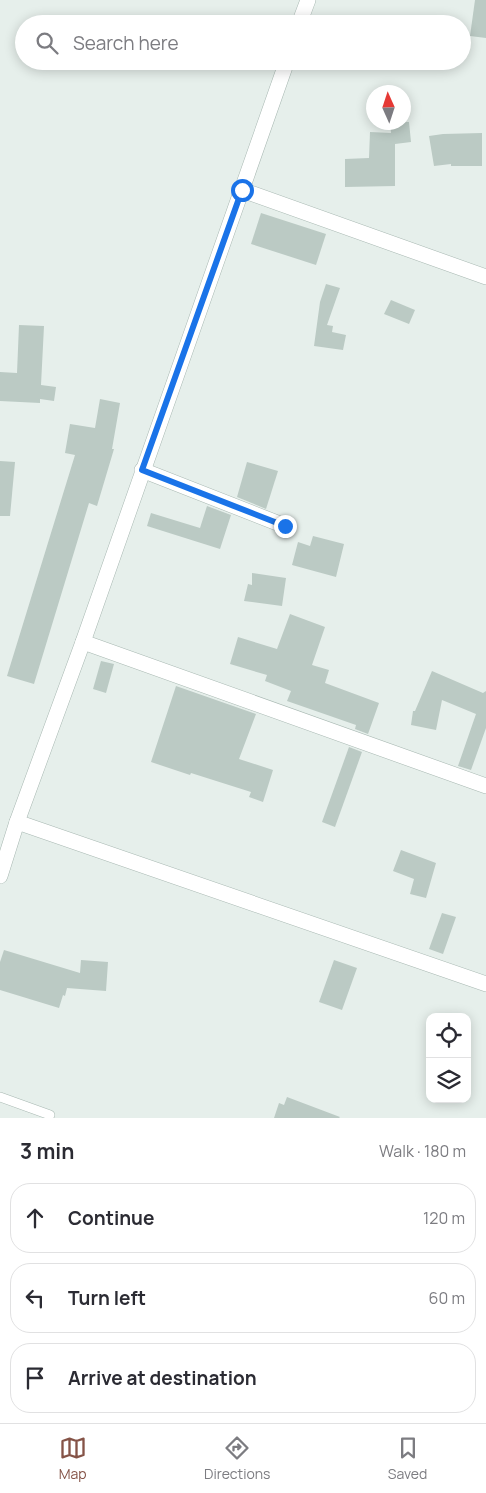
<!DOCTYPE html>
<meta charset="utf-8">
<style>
:root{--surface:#fff;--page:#f2f2f3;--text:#2b2b33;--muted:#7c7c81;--line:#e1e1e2;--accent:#855347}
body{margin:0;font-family:Manrope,sans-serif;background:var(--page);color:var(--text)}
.controls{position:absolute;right:15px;bottom:15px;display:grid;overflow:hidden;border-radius:10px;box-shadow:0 2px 12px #0003}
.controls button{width:45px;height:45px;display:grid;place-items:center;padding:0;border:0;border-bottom:1px solid var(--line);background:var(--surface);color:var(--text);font:25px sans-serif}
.compass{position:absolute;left:366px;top:85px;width:45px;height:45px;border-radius:50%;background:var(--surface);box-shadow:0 2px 12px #0003;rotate:357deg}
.stop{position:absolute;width:15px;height:15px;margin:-11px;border:4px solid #1a73e8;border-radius:50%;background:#fff}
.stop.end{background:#1a73e8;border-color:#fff;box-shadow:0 1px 5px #0008}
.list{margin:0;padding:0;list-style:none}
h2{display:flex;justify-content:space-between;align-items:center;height:65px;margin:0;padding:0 20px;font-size:21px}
h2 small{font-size:16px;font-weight:400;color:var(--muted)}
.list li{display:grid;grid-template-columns:32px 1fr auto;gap:15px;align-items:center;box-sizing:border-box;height:70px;margin:0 10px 10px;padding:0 10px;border:1px solid var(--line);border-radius:20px}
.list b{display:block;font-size:19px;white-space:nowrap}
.list em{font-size:16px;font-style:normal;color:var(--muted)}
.icon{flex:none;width:28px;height:28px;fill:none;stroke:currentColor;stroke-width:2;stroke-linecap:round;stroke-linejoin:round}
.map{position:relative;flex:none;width:486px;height:1118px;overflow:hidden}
.search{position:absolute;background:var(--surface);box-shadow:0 2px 12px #0003;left:15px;right:15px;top:15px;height:55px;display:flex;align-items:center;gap:12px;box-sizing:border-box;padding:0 18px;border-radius:28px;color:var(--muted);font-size:19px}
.sheet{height:305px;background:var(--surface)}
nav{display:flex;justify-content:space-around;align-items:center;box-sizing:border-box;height:70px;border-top:1px solid var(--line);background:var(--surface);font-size:14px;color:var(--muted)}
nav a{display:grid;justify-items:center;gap:2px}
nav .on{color:var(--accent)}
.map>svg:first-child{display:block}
.building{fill:#bbcac4}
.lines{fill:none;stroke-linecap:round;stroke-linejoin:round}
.service-casing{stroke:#a8b8b2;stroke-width:10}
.minor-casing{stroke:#a8b8b2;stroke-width:16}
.service{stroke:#fff;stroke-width:9}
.minor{stroke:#fff;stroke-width:15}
.route{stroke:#1a73e8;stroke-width:6}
</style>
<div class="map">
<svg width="486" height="1118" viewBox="0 0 486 1118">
<rect width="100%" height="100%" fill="#e6efeb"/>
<g class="building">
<polygon points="475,0 486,0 486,38 470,36"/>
<polygon points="390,122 409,122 411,142 395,144 395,186 345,187 345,159 369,158 370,132 391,133"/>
<polygon points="482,133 482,166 451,166 451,164 434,166 429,136 443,134"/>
<polygon points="261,213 326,234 316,265 251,244"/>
<polygon points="326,284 340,288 327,325 333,326 332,332 346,335 343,350 314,346 320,302"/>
<polygon points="391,300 415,310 409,324 384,314"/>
<polygon points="19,325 44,326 41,385 56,387 54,401 40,399 40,403 0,401 0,372 17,373"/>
<polygon points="100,399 120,403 112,449 114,449 97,506 89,503 34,684 7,676 75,455 65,453 70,424 95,428"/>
<polygon points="0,461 15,462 10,516 0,516"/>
<polygon points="247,462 278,471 266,509 237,497"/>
<polygon points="207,506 231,515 220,549 147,526 151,513 200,528"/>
<polygon points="313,536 344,544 336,577 292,565 298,542 310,546"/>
<polygon points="252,573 286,578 282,606 244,601 248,584 252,585"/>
<polygon points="290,614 325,627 312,665 329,670 325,683 379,703 368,734 355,729 356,725 287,701 291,691 265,681 267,675 230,664 238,637 277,649"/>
<polygon points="101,661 114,664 106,693 93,689"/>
<polygon points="432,671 483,693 486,691 486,728 471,770 458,766 476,714 442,700 436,730 411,725 413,711 415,711"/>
<polygon points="176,686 256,714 239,759 273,770 263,802 249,797 251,792 191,773 190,775 151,762"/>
<polygon points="349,747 362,752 335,827 322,822"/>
<polygon points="401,850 436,863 426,898 410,894 414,879 393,871"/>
<polygon points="442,913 456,917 443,954 429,949"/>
<polygon points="4,950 80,973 81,960 108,962 106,991 67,988 65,996 63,995 59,1008 0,990 0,962"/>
<polygon points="334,960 357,968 342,1010 319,1002"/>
<polygon points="287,1097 340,1117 339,1118 274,1118 279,1103 284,1105"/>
</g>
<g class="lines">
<g class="service-casing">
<polyline id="service" points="0,1097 50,1115"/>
</g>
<g class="minor-casing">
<g id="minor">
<polyline points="299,24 308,0"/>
<polyline points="242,190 486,277"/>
<polyline points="142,470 285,526"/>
<polyline points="83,642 486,786"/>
<polyline points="17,822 486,984"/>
<polyline points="0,876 17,822 83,642 287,61"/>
</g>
</g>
<use href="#service" class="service"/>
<use href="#minor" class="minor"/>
</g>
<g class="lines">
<polyline class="route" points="242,190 142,470 285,526"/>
</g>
</svg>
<div class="controls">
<button><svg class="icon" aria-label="locate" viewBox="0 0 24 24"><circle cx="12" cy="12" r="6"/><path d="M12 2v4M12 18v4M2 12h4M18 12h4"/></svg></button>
<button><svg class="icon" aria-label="layers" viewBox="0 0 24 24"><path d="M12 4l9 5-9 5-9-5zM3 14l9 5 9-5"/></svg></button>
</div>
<svg class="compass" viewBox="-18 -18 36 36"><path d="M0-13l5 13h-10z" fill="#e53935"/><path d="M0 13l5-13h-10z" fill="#7c7c81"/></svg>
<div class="stop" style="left:242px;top:190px"></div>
<div class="stop end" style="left:285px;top:526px"></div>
<div class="search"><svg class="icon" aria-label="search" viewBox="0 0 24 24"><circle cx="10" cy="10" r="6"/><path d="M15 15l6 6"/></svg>Search here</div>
</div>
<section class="sheet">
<h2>3 min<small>Walk · 180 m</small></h2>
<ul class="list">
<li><svg class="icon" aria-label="ahead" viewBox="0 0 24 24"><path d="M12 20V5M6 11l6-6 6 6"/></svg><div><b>Continue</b></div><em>120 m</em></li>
<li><svg class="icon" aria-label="left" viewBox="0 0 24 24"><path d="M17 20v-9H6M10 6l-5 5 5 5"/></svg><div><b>Turn left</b></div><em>60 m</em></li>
<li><svg class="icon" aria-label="arrive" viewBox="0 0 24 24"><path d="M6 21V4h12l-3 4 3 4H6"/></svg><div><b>Arrive at destination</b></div></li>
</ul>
</section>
<nav>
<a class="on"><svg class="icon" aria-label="map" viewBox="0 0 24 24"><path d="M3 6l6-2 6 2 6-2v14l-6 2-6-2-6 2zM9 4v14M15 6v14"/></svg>Map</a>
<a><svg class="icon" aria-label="directions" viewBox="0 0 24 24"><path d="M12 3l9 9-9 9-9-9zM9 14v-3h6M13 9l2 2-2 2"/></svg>Directions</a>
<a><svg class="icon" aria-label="saved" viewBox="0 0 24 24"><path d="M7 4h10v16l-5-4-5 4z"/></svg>Saved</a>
</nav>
